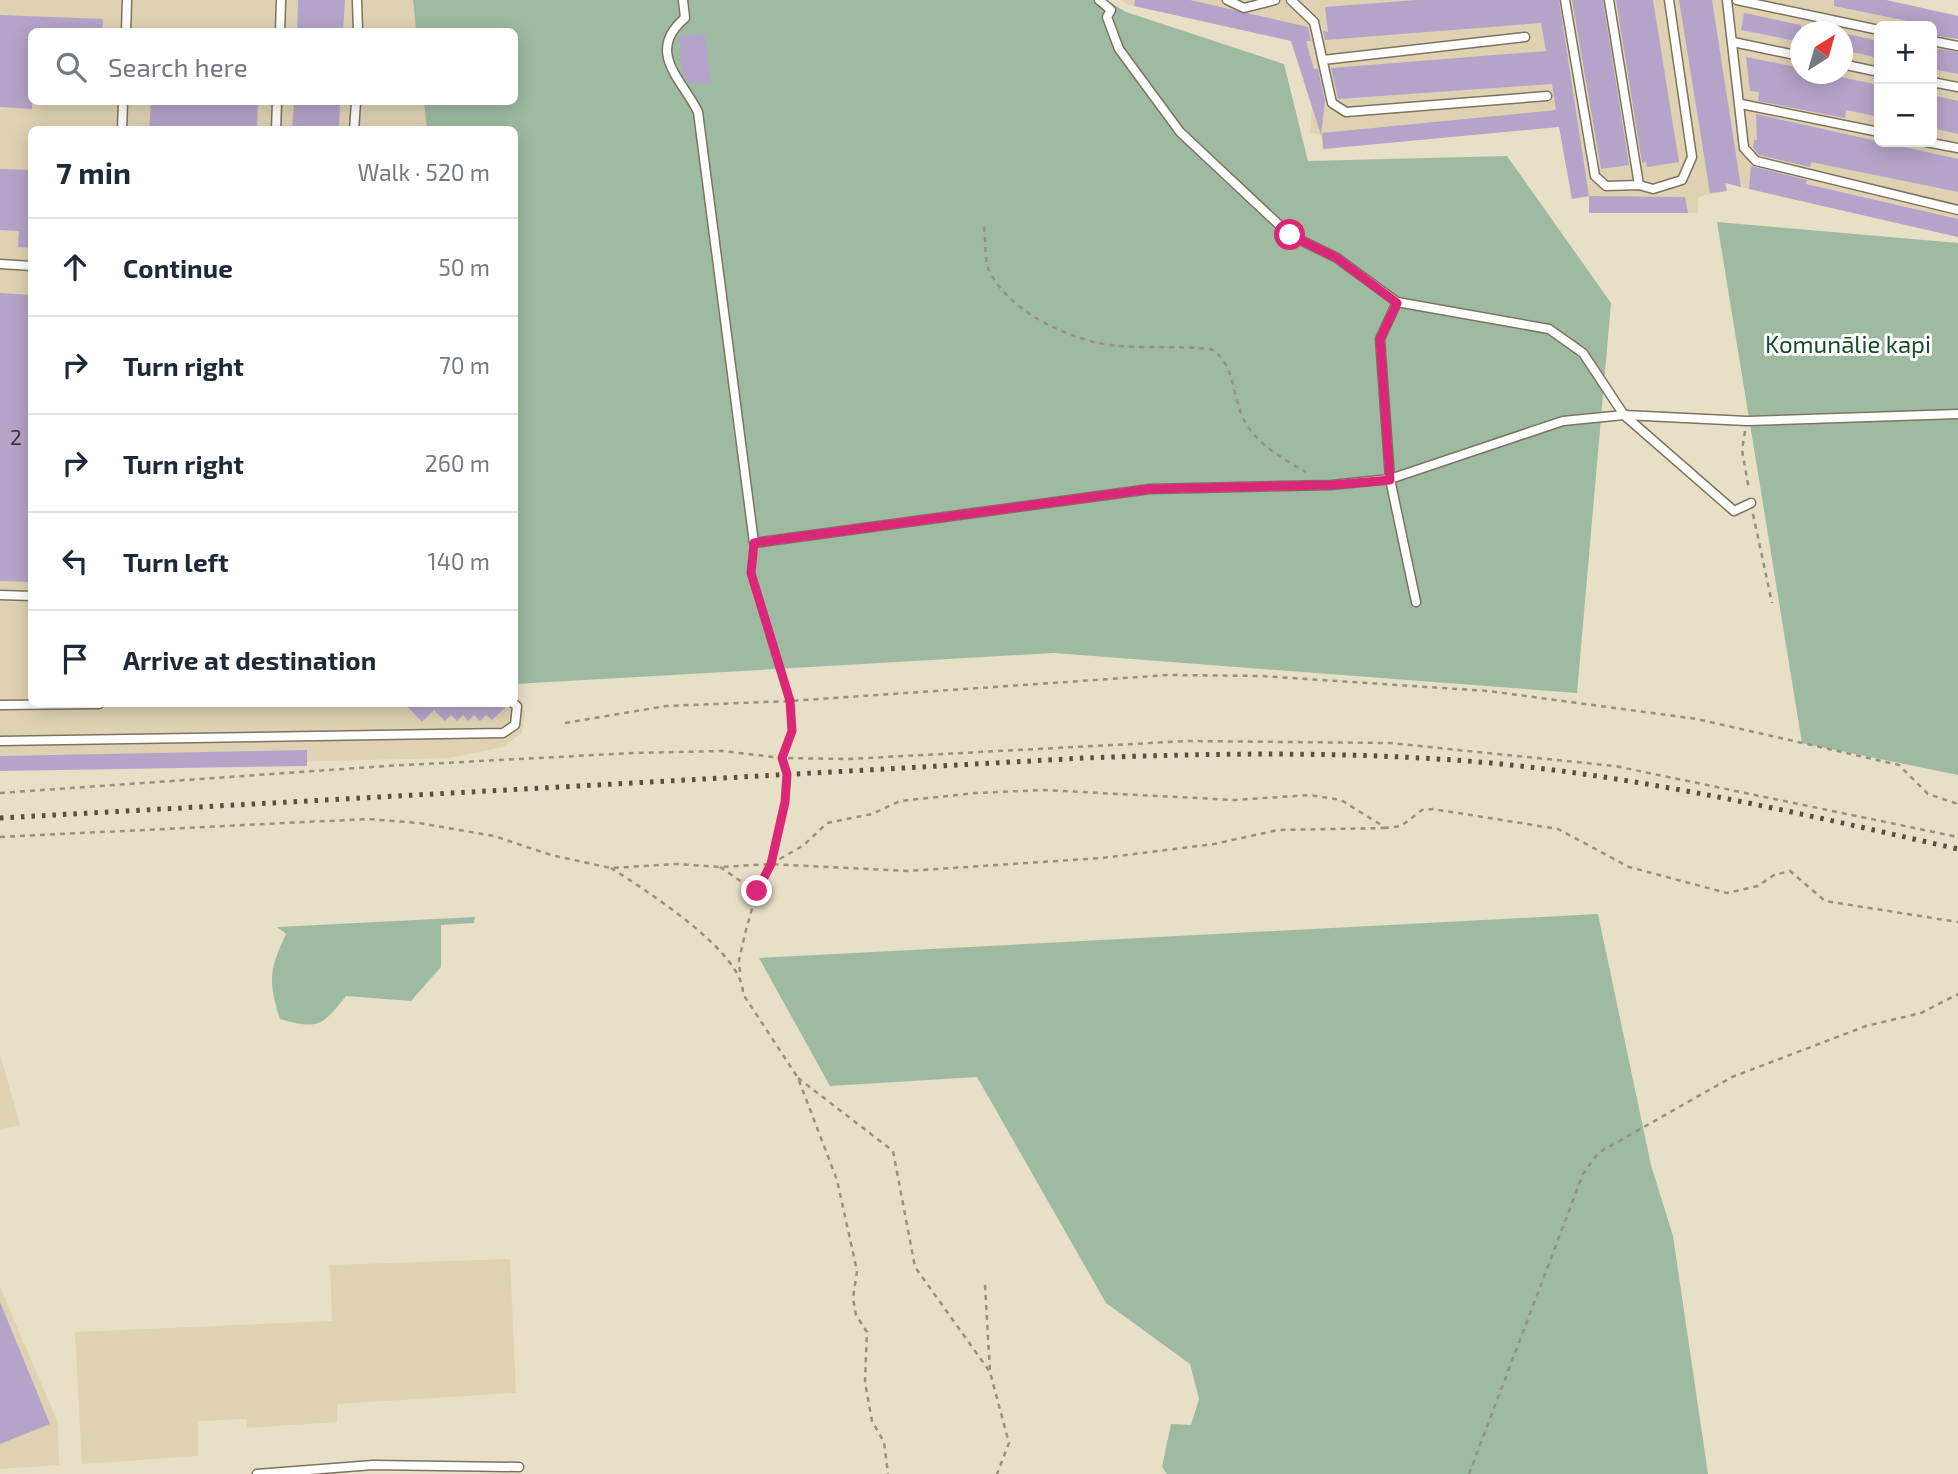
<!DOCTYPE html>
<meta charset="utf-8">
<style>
:root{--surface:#fff;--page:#f6f6f7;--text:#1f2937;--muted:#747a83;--line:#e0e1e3}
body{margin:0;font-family:"Exo 2",sans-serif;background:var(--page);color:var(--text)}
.controls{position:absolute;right:21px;top:21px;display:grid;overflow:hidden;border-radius:10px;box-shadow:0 4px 18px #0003}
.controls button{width:63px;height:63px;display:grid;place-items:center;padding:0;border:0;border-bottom:2px solid var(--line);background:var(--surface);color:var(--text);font:35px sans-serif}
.compass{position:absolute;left:1790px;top:21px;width:63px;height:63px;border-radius:50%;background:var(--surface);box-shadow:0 4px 18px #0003;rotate:37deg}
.stop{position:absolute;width:21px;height:21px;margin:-16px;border:5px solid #db2777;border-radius:50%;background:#fff}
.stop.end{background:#db2777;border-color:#fff;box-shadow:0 2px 7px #0008}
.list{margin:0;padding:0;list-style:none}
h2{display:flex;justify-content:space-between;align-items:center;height:91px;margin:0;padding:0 28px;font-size:30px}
h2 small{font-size:23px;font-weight:400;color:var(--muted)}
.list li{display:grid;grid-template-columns:46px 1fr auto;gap:21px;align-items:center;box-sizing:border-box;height:98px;padding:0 28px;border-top:2px solid var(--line)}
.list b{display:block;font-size:26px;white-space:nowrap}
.list em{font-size:23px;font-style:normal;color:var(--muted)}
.icon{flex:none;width:38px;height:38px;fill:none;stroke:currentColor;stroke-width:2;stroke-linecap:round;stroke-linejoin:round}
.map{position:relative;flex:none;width:1958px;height:1474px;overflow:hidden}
.search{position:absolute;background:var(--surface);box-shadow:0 4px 18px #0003;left:28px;top:28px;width:490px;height:77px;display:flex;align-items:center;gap:18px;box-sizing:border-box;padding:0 24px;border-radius:10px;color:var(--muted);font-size:26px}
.panel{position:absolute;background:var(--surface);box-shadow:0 4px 18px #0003;left:28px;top:126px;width:490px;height:581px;border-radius:10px}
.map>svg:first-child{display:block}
.built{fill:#dfd2b3;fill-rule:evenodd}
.green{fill:#9ebba2}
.building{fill:#b5a4c9}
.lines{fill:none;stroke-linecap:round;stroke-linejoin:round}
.lane-casing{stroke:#7d745f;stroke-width:11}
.path{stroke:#98917f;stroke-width:2.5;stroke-dasharray:5 5;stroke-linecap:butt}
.lane{stroke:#fff;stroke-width:8}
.rail{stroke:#565144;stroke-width:5;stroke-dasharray:3.5 7;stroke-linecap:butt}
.route{stroke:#db2777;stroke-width:9}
.labels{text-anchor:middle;stroke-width:6;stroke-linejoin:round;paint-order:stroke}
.number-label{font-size:21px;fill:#3e373a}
.park-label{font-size:24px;fill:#184c26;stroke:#fff}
</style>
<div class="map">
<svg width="1958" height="1474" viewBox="0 0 1958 1474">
<rect width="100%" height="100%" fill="#e8dfc7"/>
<g class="built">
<polygon points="0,0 413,0 416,31 32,32 32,102 424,102 427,129 32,130 32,704 514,704 515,690 525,713 522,733 503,747 450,758 0,769"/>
<path d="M1122,0H1886L1958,16V237L1740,187L1724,173L1727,191L1698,197V213H1589V197L1572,199L1562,144L1565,126L1323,149L1321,134L1310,133L1312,106L1291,41L1126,4ZM1879,26H1932V142H1879ZM1800,32H1842V74H1800Z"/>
<polygon points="0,1054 20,1125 0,1129"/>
<polygon points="510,1259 516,1393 337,1404 337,1422 247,1428 246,1419 198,1421 198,1456 82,1464 75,1332 332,1321 330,1265"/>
<polygon points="0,1287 58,1423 59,1465 0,1469"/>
</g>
<g class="green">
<polygon points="413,0 1106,0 1126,12 1284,64 1308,161 1507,156 1611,303 1577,693 1054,653 515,684 514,130 427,129 424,102 514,102 514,32 416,31"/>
<polygon points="1717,222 1958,243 1958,775 1802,743"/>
<polygon points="1598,914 1651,1165 1673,1236 1708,1474 1167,1474 1162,1467 1171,1424 1191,1425 1199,1399 1190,1364 1106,1303 977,1077 830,1086 759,958"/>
<path d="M475,917L474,923L441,925V967L411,1001L346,996C322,1026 319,1030 280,1019C268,981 269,970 286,934L277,927Z"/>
</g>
<g class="building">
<polygon points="298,0 345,0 343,32 297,32"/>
<polygon points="1135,0 1190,0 1308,27 1311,41 1306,41 1314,69 1318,69 1325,101 1321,135 1291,41 1134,6"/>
<polygon points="1416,0 1559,0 1589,196 1572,199 1559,127 1323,149 1322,133 1556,110 1552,84 1338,99 1331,68 1546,51 1541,23 1325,40 1323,31 1328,32 1325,7"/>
<polygon points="1572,0 1603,0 1629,165 1601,169"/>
<polygon points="1616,0 1653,0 1679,162 1647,167 1646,162 1642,163"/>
<polygon points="1679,0 1712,0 1741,187 1725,183 1727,191 1710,193"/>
<polygon points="1834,0 1886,0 1958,16 1958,39 1932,35 1932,26 1834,6"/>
<polygon points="1744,13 1801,25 1801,42 1741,30"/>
<polygon points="0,15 103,19 102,32 32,32 32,109 0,107"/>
<polygon points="1843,33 1879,41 1879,58 1843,50"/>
<polygon points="705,34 711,83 688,83 682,74 679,35"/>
<polygon points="1932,48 1958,52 1958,74 1932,69"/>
<polygon points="1746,57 1801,68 1801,74 1826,74 1879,85 1879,117 1846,110 1845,118 1758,101 1759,92 1750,91"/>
<polygon points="1932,95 1958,101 1958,134 1932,128"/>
<polygon points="151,102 258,102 257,130 149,130"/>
<polygon points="294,102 340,102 339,130 292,130"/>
<polygon points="1756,114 1958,159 1958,192 1811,162 1810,167 1759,155 1753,148 1754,140 1757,140"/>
<polygon points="1751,166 1807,180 1806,184 1958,219 1958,237 1749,189"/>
<polygon points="0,169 32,170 32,248 18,247 19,231 0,230"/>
<polygon points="1589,196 1685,197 1688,213 1589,213"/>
<polygon points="0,293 32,295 32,582 0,581"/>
<polygon points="405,704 508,704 508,705 492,720 486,715 480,721 474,715 468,721 463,715 457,721 451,715 445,721 434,710 422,722"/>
<polygon points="307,750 307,766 0,771 0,756"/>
<polygon points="0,1302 50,1424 0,1444"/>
</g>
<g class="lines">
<g class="lane-casing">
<g id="lane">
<polyline points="357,0 358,32"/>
<path d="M683,0L685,18C645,52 682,79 698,112L754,543L1150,489L1331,485L1390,479L1563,421L1624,415L1747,421L1958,414"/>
<polyline points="1099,0 1111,10 1107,17 1119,49 1180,132 1290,235 1337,258 1397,302 1549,329 1583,353 1624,415 1734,511 1751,503"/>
<polyline points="1227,0 1244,8 1275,0"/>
<polyline points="1291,0 1314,22 1332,103 1346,112 1547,96"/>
<polyline points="1565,0 1595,176 1606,186 1639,185 1653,189 1682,180 1692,157 1669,0"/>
<polyline points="1609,0 1639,185"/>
<polyline points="1727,0 1744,148 1756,161 1958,210"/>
<polyline points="1737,0 1879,30"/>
<polyline points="126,32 127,0"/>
<polyline points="280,32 281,0"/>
<polyline points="1932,41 1958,46"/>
<polyline points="1733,42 1800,56"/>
<polyline points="1323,60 1525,37"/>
<polyline points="1842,64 1879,72"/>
<polyline points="1932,82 1958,87"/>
<polyline points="1741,104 1879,132"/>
<polyline points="122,130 123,102"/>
<polyline points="276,130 277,102"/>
<polyline points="354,130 356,102"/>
<polyline points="1926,142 1958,148"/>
<polyline points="0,264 32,266"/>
<polyline points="1397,302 1380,339 1390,479 1416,602"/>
<polyline points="0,595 32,596"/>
<polyline points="0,705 99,704"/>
<polyline points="0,741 503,733 515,725 517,706 514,704"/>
<polyline points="257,1474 373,1465 519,1467"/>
</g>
</g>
<g class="path">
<path d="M984,227C986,240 984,258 989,270C1008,312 1074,343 1119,346C1149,348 1180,346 1211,349C1234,363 1232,392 1242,416C1253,442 1283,459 1306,472"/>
<polyline points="1745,431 1742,450 1749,490"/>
<polyline points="1753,514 1772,603"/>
<polyline points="565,723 666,706 790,701 1168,675 1261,676 1488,691 1697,719 1899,765 1928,794 1958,804"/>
<polyline points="0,793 386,766 633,753 722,751 782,758 848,759 1188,741 1390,743 1615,766 1958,837"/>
<polyline points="0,837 368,819 419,823 494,836 551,855 611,868 677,864 720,867 771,864 907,871 1102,858 1214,844 1278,830 1386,828"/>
<polyline points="771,864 804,845 827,823 872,814 900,801 976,793 1043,790 1234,800 1310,795 1341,800 1386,828 1401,826 1422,810 1433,809 1558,829 1629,867 1727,893 1758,886 1774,875 1790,871 1825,901 1958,922"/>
<polyline points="720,867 755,891"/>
<path d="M611,868C645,890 744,952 743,994L798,1078L837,1180L857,1271L853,1298L856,1315L867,1332L865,1382L872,1421L884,1442L888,1474"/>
<polyline points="740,972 739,960 746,930 757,891 771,864 785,801 787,774 782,758 792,731 790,701 751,573 753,553"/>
<polyline points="798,1078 893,1151 915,1267 990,1372"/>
<polyline points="985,1285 990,1372 1009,1443 997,1474"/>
<polyline points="1469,1474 1583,1174 1598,1153 1732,1077 1866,1026 1921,1013 1958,994"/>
</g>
<use href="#lane" class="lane"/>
<path class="rail" d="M0,818L1084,758C1220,753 1355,751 1491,763C1649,778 1803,814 1958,849"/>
</g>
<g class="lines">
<polyline class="route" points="757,891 771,864 785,802 787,774 782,758 792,731 790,701 751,573 754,543 1150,489 1331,485 1390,480 1380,339 1397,303 1337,258 1290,235"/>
</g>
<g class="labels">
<g class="number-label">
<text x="16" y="445">2</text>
</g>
<g class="park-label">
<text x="1848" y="353">Komunālie kapi</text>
</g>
</g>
</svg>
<div class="controls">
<button>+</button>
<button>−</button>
</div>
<svg class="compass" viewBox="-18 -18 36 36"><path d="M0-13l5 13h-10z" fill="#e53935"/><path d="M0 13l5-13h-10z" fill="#747a83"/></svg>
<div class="stop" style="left:1290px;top:235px"></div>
<div class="stop end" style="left:757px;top:891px"></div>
<div class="search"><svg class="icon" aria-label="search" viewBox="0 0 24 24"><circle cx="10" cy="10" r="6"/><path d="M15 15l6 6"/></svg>Search here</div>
<section class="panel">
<h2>7 min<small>Walk · 520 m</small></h2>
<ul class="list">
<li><svg class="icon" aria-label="ahead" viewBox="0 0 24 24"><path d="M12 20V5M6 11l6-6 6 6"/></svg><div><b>Continue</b></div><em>50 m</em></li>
<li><svg class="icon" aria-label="right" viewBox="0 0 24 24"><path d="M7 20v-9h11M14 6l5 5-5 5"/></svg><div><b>Turn right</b></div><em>70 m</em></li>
<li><svg class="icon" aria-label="right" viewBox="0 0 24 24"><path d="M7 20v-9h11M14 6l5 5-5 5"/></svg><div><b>Turn right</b></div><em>260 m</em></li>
<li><svg class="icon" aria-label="left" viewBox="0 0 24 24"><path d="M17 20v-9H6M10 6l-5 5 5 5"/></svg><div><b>Turn left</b></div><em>140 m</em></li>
<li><svg class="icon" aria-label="arrive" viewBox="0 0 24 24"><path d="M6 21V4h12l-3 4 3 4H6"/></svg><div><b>Arrive at destination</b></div></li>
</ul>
</section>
</div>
